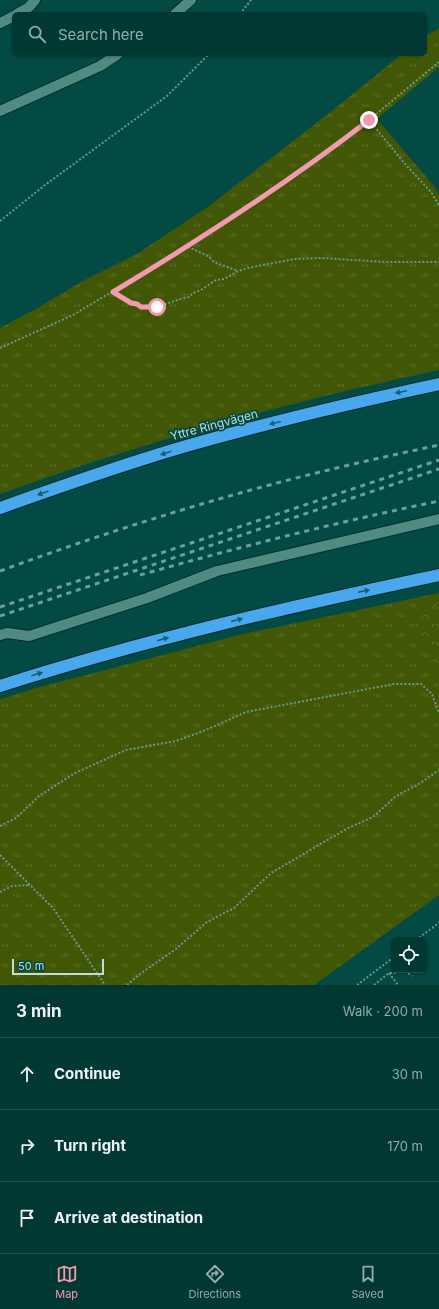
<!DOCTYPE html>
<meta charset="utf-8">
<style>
:root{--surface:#023832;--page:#0c3f3a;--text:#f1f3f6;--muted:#96acac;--line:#23524d;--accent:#f29aaf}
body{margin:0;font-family:Inter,sans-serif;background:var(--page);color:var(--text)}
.controls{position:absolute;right:12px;bottom:12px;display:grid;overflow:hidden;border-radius:6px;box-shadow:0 1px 3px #0004}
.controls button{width:36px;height:36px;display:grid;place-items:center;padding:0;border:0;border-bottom:1px solid var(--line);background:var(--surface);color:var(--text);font:20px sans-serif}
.scale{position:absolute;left:12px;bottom:10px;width:92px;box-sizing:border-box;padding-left:4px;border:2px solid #c0ddd8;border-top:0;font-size:11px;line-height:14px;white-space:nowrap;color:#c0ddd8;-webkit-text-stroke:3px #024a43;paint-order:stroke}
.stop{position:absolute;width:12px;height:12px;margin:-9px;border:3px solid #f29aaf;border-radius:50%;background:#fff}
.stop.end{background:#f29aaf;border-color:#fff;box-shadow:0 1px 4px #0008}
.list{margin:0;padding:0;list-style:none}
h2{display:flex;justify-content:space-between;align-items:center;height:52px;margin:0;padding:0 16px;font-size:17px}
h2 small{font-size:13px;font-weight:400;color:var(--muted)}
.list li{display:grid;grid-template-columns:26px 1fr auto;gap:12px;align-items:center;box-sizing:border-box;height:72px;padding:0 16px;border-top:1px solid var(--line)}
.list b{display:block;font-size:15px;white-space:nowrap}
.list em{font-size:13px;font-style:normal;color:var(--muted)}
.icon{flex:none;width:22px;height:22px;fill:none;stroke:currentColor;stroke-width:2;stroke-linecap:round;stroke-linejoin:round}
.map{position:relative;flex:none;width:439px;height:985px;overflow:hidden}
.search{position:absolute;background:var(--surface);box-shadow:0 1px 3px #0004;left:12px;right:12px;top:12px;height:44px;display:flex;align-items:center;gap:10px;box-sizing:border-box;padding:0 14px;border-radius:6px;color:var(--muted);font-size:15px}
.sheet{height:268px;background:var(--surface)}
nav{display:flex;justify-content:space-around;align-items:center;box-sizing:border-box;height:56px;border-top:1px solid var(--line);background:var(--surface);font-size:11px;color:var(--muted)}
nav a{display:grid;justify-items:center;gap:2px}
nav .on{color:var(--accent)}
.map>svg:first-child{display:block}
.grass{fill:url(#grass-tufts)}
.park{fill:url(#park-crowns)}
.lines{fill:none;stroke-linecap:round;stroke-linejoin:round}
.minor-casing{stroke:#0b2c28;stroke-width:12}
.highway-casing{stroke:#0b2c28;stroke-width:14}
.path{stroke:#679892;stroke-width:2;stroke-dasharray:2 2;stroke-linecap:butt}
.minor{stroke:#508b83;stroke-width:10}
.highway{stroke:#49a7ed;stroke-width:12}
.rail{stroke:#709f99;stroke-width:3;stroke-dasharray:5 5;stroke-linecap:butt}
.oneway{fill:#14616e}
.route{stroke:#f29aaf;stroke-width:5}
.labels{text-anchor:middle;stroke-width:3.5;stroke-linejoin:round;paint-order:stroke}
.street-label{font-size:12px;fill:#c0ddd8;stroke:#024a43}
</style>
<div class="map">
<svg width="439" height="985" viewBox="0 0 439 985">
<defs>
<pattern id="grass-tufts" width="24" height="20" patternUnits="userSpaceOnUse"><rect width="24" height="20" fill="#425706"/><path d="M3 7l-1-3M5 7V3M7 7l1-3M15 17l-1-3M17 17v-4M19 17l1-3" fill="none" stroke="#5c6f2a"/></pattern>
<pattern id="park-crowns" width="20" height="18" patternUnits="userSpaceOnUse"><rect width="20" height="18" fill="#425706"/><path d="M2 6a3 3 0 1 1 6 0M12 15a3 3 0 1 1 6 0" fill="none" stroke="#5c6f2a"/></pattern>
</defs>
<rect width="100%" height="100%" fill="#024a43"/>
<g class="grass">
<path d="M439,28V67L377,119L434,186L439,194V370C400,379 360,387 321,397C212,424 105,456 0,494V328L34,310L81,282L137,254L209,206L328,114L402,54H425V37Z"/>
<polygon points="439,593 439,895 314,985 0,985 0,699 40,687 243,634"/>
</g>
<polygon class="park" points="439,605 439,674 406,611"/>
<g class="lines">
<g class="minor-casing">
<g id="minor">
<polyline points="17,14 29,7 35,0"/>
<polyline points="175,14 191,0"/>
<polyline points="0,23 14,16"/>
<polyline points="0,111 100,66 118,54"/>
<polyline points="0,635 7,633 29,636 147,598 217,571 439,519"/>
</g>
</g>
<g class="highway-casing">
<g id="highway">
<path d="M0,508C67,484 135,460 204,441C282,419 360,401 439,384"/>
<path d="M0,686C144,640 291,606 439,575"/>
</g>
</g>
<g class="path">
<polyline points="240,14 251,0"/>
<polyline points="369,120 405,164 431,192 439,205"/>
<polyline points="0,221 45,185 167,96 209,54"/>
<polyline points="188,247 208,256 214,262 238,271"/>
<polyline points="113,292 131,303 137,304 141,307 157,307 180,299 189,297 193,293 201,290 216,280 224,279 238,271 252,267 295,259 321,258 385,262 439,262"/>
<polyline points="0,348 73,315 187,247 339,144 369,120 439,62"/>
<polyline points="0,826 16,818 39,796 75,773 126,750 176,741 206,730 246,712 394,684 421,684 432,694 439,713"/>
<polyline points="0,855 53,908 105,985"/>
<polyline points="0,892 12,886 29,885"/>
<polyline points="416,940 439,923"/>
<polyline points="389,973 398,985"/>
<polyline points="127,985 140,974 176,949 207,922 234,908 271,873 348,828 373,817 396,796 419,784 439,770"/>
<polyline points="357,985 394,957"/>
<polyline points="374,985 389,973 396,973 403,970 412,976"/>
</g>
<use href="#minor" class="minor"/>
<use href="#highway" class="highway"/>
<g class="rail">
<path d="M0,571C112,530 226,494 341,467C374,459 407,452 439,445"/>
<path d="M140,575C239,547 338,522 439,501"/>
<polyline points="0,607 439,460"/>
<polyline points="0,616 439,469"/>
</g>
</g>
<defs><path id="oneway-solid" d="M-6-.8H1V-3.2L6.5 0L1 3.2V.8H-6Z"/></defs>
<g class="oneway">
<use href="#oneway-solid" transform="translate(401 392) rotate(168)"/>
<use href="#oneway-solid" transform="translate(275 423) rotate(166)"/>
<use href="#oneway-solid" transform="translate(166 453) rotate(162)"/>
<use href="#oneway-solid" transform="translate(43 493) rotate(160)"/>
<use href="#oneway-solid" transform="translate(364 591) rotate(-12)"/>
<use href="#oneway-solid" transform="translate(237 620) rotate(-13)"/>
<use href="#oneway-solid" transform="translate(163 639) rotate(-16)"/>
<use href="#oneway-solid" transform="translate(37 674) rotate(-16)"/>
</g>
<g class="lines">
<path class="route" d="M157,307H141L137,304L131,303L113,292C201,239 288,183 369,120"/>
</g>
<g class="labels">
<g class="street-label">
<text transform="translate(214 425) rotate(-15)" y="4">Yttre Ringvägen</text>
</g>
</g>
</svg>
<div class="controls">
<button><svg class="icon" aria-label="locate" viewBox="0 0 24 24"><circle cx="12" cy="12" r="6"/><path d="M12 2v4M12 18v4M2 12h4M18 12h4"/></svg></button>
</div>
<div class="scale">50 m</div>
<div class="stop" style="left:157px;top:307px"></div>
<div class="stop end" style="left:369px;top:120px"></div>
<div class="search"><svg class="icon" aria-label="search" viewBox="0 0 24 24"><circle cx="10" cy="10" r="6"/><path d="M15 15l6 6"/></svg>Search here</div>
</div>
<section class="sheet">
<h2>3 min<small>Walk · 200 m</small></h2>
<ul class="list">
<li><svg class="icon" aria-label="ahead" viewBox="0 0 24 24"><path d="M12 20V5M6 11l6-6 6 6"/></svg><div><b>Continue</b></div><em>30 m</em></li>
<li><svg class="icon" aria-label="right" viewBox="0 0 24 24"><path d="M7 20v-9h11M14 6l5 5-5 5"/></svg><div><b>Turn right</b></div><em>170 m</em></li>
<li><svg class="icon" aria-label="arrive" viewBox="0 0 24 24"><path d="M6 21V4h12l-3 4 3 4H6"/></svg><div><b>Arrive at destination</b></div></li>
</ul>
</section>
<nav>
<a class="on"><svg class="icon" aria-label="map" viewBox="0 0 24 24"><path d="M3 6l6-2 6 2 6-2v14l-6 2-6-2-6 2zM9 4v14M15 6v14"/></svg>Map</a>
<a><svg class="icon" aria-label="directions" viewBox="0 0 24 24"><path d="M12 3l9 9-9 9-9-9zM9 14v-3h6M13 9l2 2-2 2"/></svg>Directions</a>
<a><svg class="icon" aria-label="saved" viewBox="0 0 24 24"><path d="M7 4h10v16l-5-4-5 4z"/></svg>Saved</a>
</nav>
